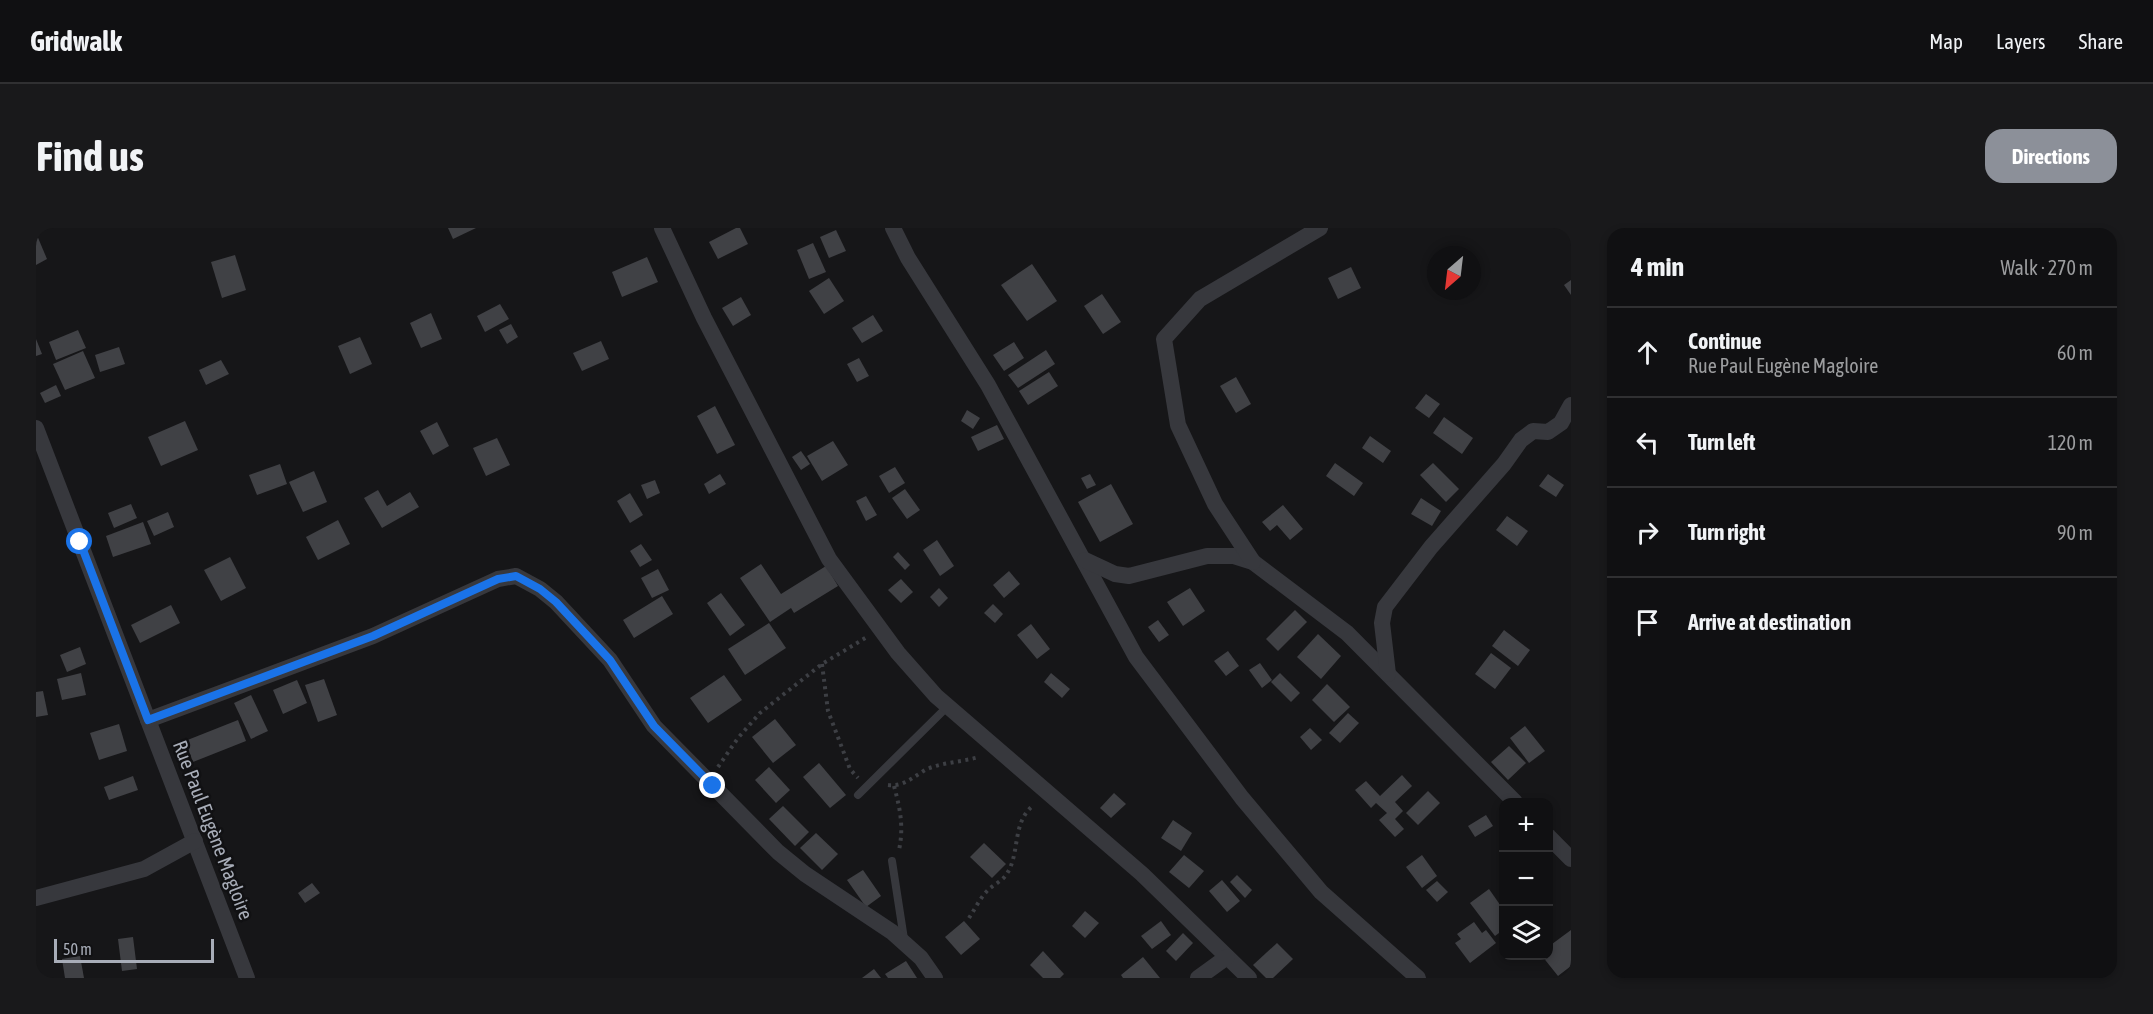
<!DOCTYPE html>
<meta charset="utf-8">
<style>
:root{--surface:#101012;--page:#19191b;--text:#f1f3f6;--muted:#9c9d9f;--line:#303032;--accent:#8c9099}
body{margin:0;font-family:"Asap Condensed",sans-serif;background:var(--page);color:var(--text)}
.controls{position:absolute;right:18px;bottom:18px;display:grid;overflow:hidden;border-radius:12px;box-shadow:0 3px 9px #0003}
.controls button{width:54px;height:54px;display:grid;place-items:center;padding:0;border:0;border-bottom:2px solid var(--line);background:var(--surface);color:var(--text);font:30px sans-serif}
.compass{position:absolute;left:1391px;top:18px;width:54px;height:54px;border-radius:50%;background:var(--surface);box-shadow:0 3px 9px #0003;rotate:208deg}
.scale{position:absolute;left:18px;bottom:15px;width:160px;box-sizing:border-box;padding-left:6px;border:3px solid #a8adb8;border-top:0;font-size:16px;line-height:21px;white-space:nowrap;color:#a8adb8;-webkit-text-stroke:4px #111113;paint-order:stroke}
.stop{position:absolute;width:18px;height:18px;margin:-14px;border:4px solid #1a73e8;border-radius:50%;background:#fff}
.stop.end{background:#1a73e8;border-color:#fff;box-shadow:0 2px 6px #0008}
.list{margin:0;padding:0;list-style:none}
h2{display:flex;justify-content:space-between;align-items:center;height:78px;margin:0;padding:0 24px;font-size:26px}
h2 small{font-size:20px;font-weight:400;color:var(--muted)}
.list li{display:grid;grid-template-columns:39px 1fr auto;gap:18px;align-items:center;box-sizing:border-box;height:90px;padding:0 24px;border-top:2px solid var(--line)}
.list b{display:block;font-size:22px;white-space:nowrap}
.list p{margin:0;font-size:20px;white-space:nowrap;color:var(--muted)}
.list em{font-size:20px;font-style:normal;color:var(--muted)}
.icon{flex:none;width:33px;height:33px;fill:none;stroke:currentColor;stroke-width:2;stroke-linecap:round;stroke-linejoin:round}
.map{position:relative;flex:none;width:1535px;height:750px;overflow:hidden;border-radius:18px}
header{display:flex;align-items:center;gap:36px;box-sizing:border-box;height:84px;padding:0 30px;background:var(--surface);border-bottom:2px solid var(--line)}
header strong{font-size:28px}
nav{display:flex;gap:33px;margin-inline-start:auto;font-size:21px}
.intro{display:flex;align-items:center;justify-content:space-between;box-sizing:border-box;height:144px;padding:0 36px}
h1{margin:0;font-size:42px}
.button{padding:15px 27px;border-radius:18px;background:var(--accent);color:#fff;font-size:21px;font-weight:700}
main{display:flex;gap:36px;padding:0 36px}
aside{flex:1;background:var(--surface);border-radius:18px;box-shadow:0 3px 9px #0003}
.map>svg:first-child{display:block}
.building{fill:#404145}
.lines{fill:none;stroke-linecap:round;stroke-linejoin:round}
.path{stroke:#3d3f44;stroke-width:4;stroke-dasharray:3 4.5;stroke-linecap:butt}
.service{stroke:#37383d;stroke-width:8}
.minor{stroke:#37383d;stroke-width:16}
.route{stroke:#1a73e8;stroke-width:8}
.labels{text-anchor:middle;stroke-width:5;stroke-linejoin:round;paint-order:stroke}
.street-label{font-size:20px;fill:#a8adb8;stroke:#111113}
</style>
<header>
<strong>Gridwalk</strong>
<nav><a>Map</a><a>Layers</a><a>Share</a></nav>
</header>
<div class="intro"><h1>Find us</h1><a class="button">Directions</a></div>
<main>
<div class="map">
<svg width="1535" height="750" viewBox="0 0 1535 750">
<rect width="100%" height="100%" fill="#161618"/>
<g class="building">
<polygon points="412,0 440,0 417,11"/>
<polygon points="700,0 704,0 712,16 682,31 673,14"/>
<polygon points="800,2 810,23 793,30 784,9"/>
<polygon points="0,5 11,31 0,37"/>
<polygon points="777,15 790,44 773,51 761,22"/>
<polygon points="199,27 210,62 186,70 175,34"/>
<polygon points="611,29 622,54 586,69 576,44"/>
<polygon points="996,36 1021,73 991,93 965,57"/>
<polygon points="1315,39 1325,60 1302,71 1292,50"/>
<polygon points="793,50 808,73 788,86 773,63"/>
<polygon points="1535,52 1535,67 1528,57"/>
<polygon points="1066,66 1085,94 1067,106 1048,78"/>
<polygon points="705,69 715,87 697,98 686,80"/>
<polygon points="464,76 473,91 449,104 441,88"/>
<polygon points="395,85 406,111 385,120 374,95"/>
<polygon points="837,87 847,103 826,115 816,100"/>
<polygon points="475,96 482,109 471,116 463,102"/>
<polygon points="42,102 50,120 20,132 13,114"/>
<polygon points="324,109 336,136 314,146 302,118"/>
<polygon points="0,111 6,126 0,128"/>
<polygon points="565,113 573,131 546,143 537,125"/>
<polygon points="978,114 988,130 968,143 957,127"/>
<polygon points="83,119 89,136 64,144 59,127"/>
<polygon points="1010,122 1019,136 982,160 972,147"/>
<polygon points="47,123 59,150 29,162 17,136"/>
<polygon points="823,130 833,148 821,154 811,136"/>
<polygon points="185,132 193,146 170,157 163,142"/>
<polygon points="1013,144 1022,158 992,177 983,163"/>
<polygon points="1200,149 1215,176 1200,185 1184,158"/>
<polygon points="20,157 25,168 9,175 4,165"/>
<polygon points="1390,166 1404,176 1393,190 1379,180"/>
<polygon points="679,178 699,217 681,226 661,188"/>
<polygon points="931,182 944,190 937,201 925,193"/>
<polygon points="1408,189 1437,210 1426,226 1397,205"/>
<polygon points="149,193 162,222 125,238 112,209"/>
<polygon points="401,194 413,218 397,227 384,203"/>
<polygon points="961,197 968,211 942,223 935,209"/>
<polygon points="1334,208 1355,223 1347,235 1326,220"/>
<polygon points="461,210 474,237 450,248 437,220"/>
<polygon points="797,213 812,237 786,253 771,228"/>
<polygon points="765,223 774,236 765,242 756,229"/>
<polygon points="1299,235 1327,255 1318,268 1290,248"/>
<polygon points="1397,235 1423,261 1410,274 1384,247"/>
<polygon points="244,236 251,256 221,267 213,247"/>
<polygon points="859,239 869,255 853,265 843,248"/>
<polygon points="278,243 291,274 267,284 253,254"/>
<polygon points="684,246 690,256 673,266 668,256"/>
<polygon points="1054,246 1060,257 1051,261 1045,250"/>
<polygon points="1512,246 1528,257 1520,269 1503,258"/>
<polygon points="619,252 624,265 611,271 605,257"/>
<polygon points="1075,256 1097,296 1064,314 1042,274"/>
<polygon points="869,261 884,282 871,291 856,270"/>
<polygon points="342,262 351,278 374,264 383,279 346,300 328,270"/>
<polygon points="594,265 607,287 594,295 581,273"/>
<polygon points="830,268 841,287 830,293 820,273"/>
<polygon points="1385,270 1405,283 1396,298 1375,286"/>
<polygon points="95,276 101,290 78,300 72,285"/>
<polygon points="1247,277 1267,301 1254,312 1241,297 1234,303 1226,294"/>
<polygon points="132,284 138,299 118,308 111,293"/>
<polygon points="1471,288 1492,303 1481,318 1460,302"/>
<polygon points="302,292 314,316 282,332 270,309"/>
<polygon points="107,294 115,316 77,329 70,308"/>
<polygon points="901,312 918,338 904,348 887,322"/>
<polygon points="605,316 616,332 604,339 594,323"/>
<polygon points="862,324 874,337 869,342 857,329"/>
<polygon points="194,329 210,360 185,373 168,342"/>
<polygon points="725,336 745,366 790,338 802,358 758,385 755,380 734,394 704,350"/>
<polygon points="622,341 633,362 616,370 605,350"/>
<polygon points="973,343 984,356 968,370 957,357"/>
<polygon points="865,351 877,364 865,375 852,362"/>
<polygon points="903,360 912,370 903,379 894,369"/>
<polygon points="1154,360 1169,383 1147,398 1131,374"/>
<polygon points="685,365 709,397 694,408 671,375"/>
<polygon points="626,368 637,386 598,410 587,392"/>
<polygon points="957,376 967,386 959,395 948,385"/>
<polygon points="135,377 144,395 104,415 95,397"/>
<polygon points="1259,382 1271,394 1242,423 1230,411"/>
<polygon points="1122,392 1133,407 1123,414 1112,399"/>
<polygon points="733,395 750,420 709,447 692,421"/>
<polygon points="995,396 1014,421 1001,431 981,407"/>
<polygon points="1468,402 1494,422 1482,438 1456,418"/>
<polygon points="1282,406 1305,428 1285,451 1261,429"/>
<polygon points="44,419 50,436 31,444 24,427"/>
<polygon points="1192,423 1203,438 1190,448 1178,433"/>
<polygon points="1455,425 1475,440 1459,461 1439,446"/>
<polygon points="1224,435 1236,452 1226,460 1213,442"/>
<polygon points="45,445 50,467 26,472 21,451"/>
<polygon points="1015,445 1034,461 1026,470 1008,454"/>
<polygon points="1244,445 1264,465 1255,474 1235,454"/>
<polygon points="688,447 706,472 672,495 654,470"/>
<polygon points="288,451 301,487 282,494 269,457"/>
<polygon points="261,452 271,475 247,486 237,462"/>
<polygon points="1291,456 1314,479 1298,494 1276,472"/>
<polygon points="7,463 12,487 0,489 0,464"/>
<polygon points="215,467 232,503 215,511 198,475"/>
<polygon points="1312,485 1323,495 1304,515 1293,505"/>
<polygon points="739,491 760,517 737,535 716,509"/>
<polygon points="202,492 210,513 157,534 149,513"/>
<polygon points="83,496 91,523 63,532 54,505"/>
<polygon points="1489,498 1509,523 1493,535 1474,510"/>
<polygon points="1274,500 1286,512 1275,522 1264,509"/>
<polygon points="1473,518 1490,535 1472,552 1455,534"/>
<polygon points="783,535 810,567 794,580 767,549"/>
<polygon points="733,539 754,562 740,575 719,552"/>
<polygon points="1366,547 1376,558 1359,574 1367,583 1359,591 1368,601 1359,609 1343,592 1351,585 1340,575 1335,580 1319,562 1330,553 1344,568"/>
<polygon points="97,548 102,562 73,572 68,559"/>
<polygon points="1392,563 1404,575 1382,597 1370,585"/>
<polygon points="1078,565 1090,576 1075,590 1064,580"/>
<polygon points="747,578 773,604 759,618 733,591"/>
<polygon points="1450,587 1457,598 1439,609 1432,598"/>
<polygon points="1137,592 1156,605 1145,623 1125,610"/>
<polygon points="780,605 802,626 786,642 764,620"/>
<polygon points="948,615 970,636 956,650 934,629"/>
<polygon points="1148,627 1168,643 1153,660 1133,644"/>
<polygon points="1386,627 1401,648 1386,660 1370,639"/>
<polygon points="827,642 845,668 830,679 811,652"/>
<polygon points="1201,647 1216,662 1209,670 1194,654"/>
<polygon points="1186,652 1204,673 1191,684 1173,663"/>
<polygon points="1401,653 1412,664 1401,674 1390,662"/>
<polygon points="276,655 284,665 269,675 262,665"/>
<polygon points="1453,661 1467,681 1467,702 1459,708 1434,675"/>
<polygon points="1049,683 1063,695 1049,710 1036,698"/>
<polygon points="928,693 944,711 925,727 909,709"/>
<polygon points="1125,693 1135,707 1116,721 1105,708"/>
<polygon points="1438,694 1446,705 1450,702 1460,715 1434,735 1419,715 1425,711 1421,706"/>
<polygon points="1535,702 1535,738 1522,748 1506,728 1512,728 1512,719"/>
<polygon points="1147,705 1157,715 1140,733 1130,723"/>
<polygon points="97,709 101,741 86,743 82,711"/>
<polygon points="1241,715 1257,731 1237,750 1230,750 1217,737"/>
<polygon points="1007,723 1028,746 1024,750 1007,750 994,737"/>
<polygon points="44,728 48,750 29,750 26,731"/>
<polygon points="1107,729 1124,750 1087,750 1085,747"/>
<polygon points="870,733 881,750 852,750 849,746"/>
<polygon points="838,741 845,750 826,750"/>
</g>
<g class="lines">
<g class="path">
<polyline points="786,436 792,483 814,541 822,550"/>
<polyline points="682,539 702,510 724,485 786,436 831,409"/>
<path d="M852,557C868,559 878,548 891,541C908,534 926,534 943,529"/>
<path d="M858,558C864,580 868,599 863,622"/>
<path d="M933,690C939,681 944,670 952,662C957,657 966,653 970,647C985,626 975,594 998,577"/>
</g>
<g class="service">
<polyline points="822,567 912,478"/>
<polyline points="856,633 868,711"/>
</g>
<g class="minor">
<polyline points="626,0 668,90 793,331 862,425 900,468 1106,646 1213,750"/>
<polyline points="857,0 872,30 952,157 1100,429 1206,570 1285,664 1382,750"/>
<polyline points="0,200 211,750"/>
<polyline points="1049,332 1079,346 1093,348 1171,328 1198,328 1217,334 1311,405 1479,574"/>
<polyline points="1217,334 1179,276 1142,197 1128,111 1164,71 1284,0"/>
<polyline points="1352,446 1346,395 1349,379 1395,319 1468,236 1485,212 1497,203 1512,204 1525,195 1535,177"/>
<polyline points="112,492 337,408 462,351 480,348 504,361 520,374 574,432 618,498 742,624 769,646 856,704 885,730 899,750"/>
<polyline points="1512,608 1535,631"/>
<polyline points="0,670 108,641 159,613"/>
<polyline points="1162,750 1191,729"/>
</g>
</g>
<g class="lines">
<polyline class="route" points="44,314 112,492 337,408 462,351 480,348 504,361 520,374 574,432 618,498 677,558"/>
</g>
<g class="labels">
<g class="street-label">
<text transform="translate(177 602) rotate(69)" y="7">Rue Paul Eugène Magloire</text>
</g>
</g>
</svg>
<div class="controls">
<button>+</button>
<button>−</button>
<button><svg class="icon" aria-label="layers" viewBox="0 0 24 24"><path d="M12 4l9 5-9 5-9-5zM3 14l9 5 9-5"/></svg></button>
</div>
<svg class="compass" viewBox="-18 -18 36 36"><path d="M0-13l5 13h-10z" fill="#e53935"/><path d="M0 13l5-13h-10z" fill="#9c9d9f"/></svg>
<div class="scale">50 m</div>
<div class="stop" style="left:44px;top:314px"></div>
<div class="stop end" style="left:677px;top:558px"></div>
</div>
<aside>
<h2>4 min<small>Walk · 270 m</small></h2>
<ul class="list">
<li><svg class="icon" aria-label="ahead" viewBox="0 0 24 24"><path d="M12 20V5M6 11l6-6 6 6"/></svg><div><b>Continue</b><p>Rue Paul Eugène Magloire</p></div><em>60 m</em></li>
<li><svg class="icon" aria-label="left" viewBox="0 0 24 24"><path d="M17 20v-9H6M10 6l-5 5 5 5"/></svg><div><b>Turn left</b></div><em>120 m</em></li>
<li><svg class="icon" aria-label="right" viewBox="0 0 24 24"><path d="M7 20v-9h11M14 6l5 5-5 5"/></svg><div><b>Turn right</b></div><em>90 m</em></li>
<li><svg class="icon" aria-label="arrive" viewBox="0 0 24 24"><path d="M6 21V4h12l-3 4 3 4H6"/></svg><div><b>Arrive at destination</b></div></li>
</ul>
</aside>
</main>
